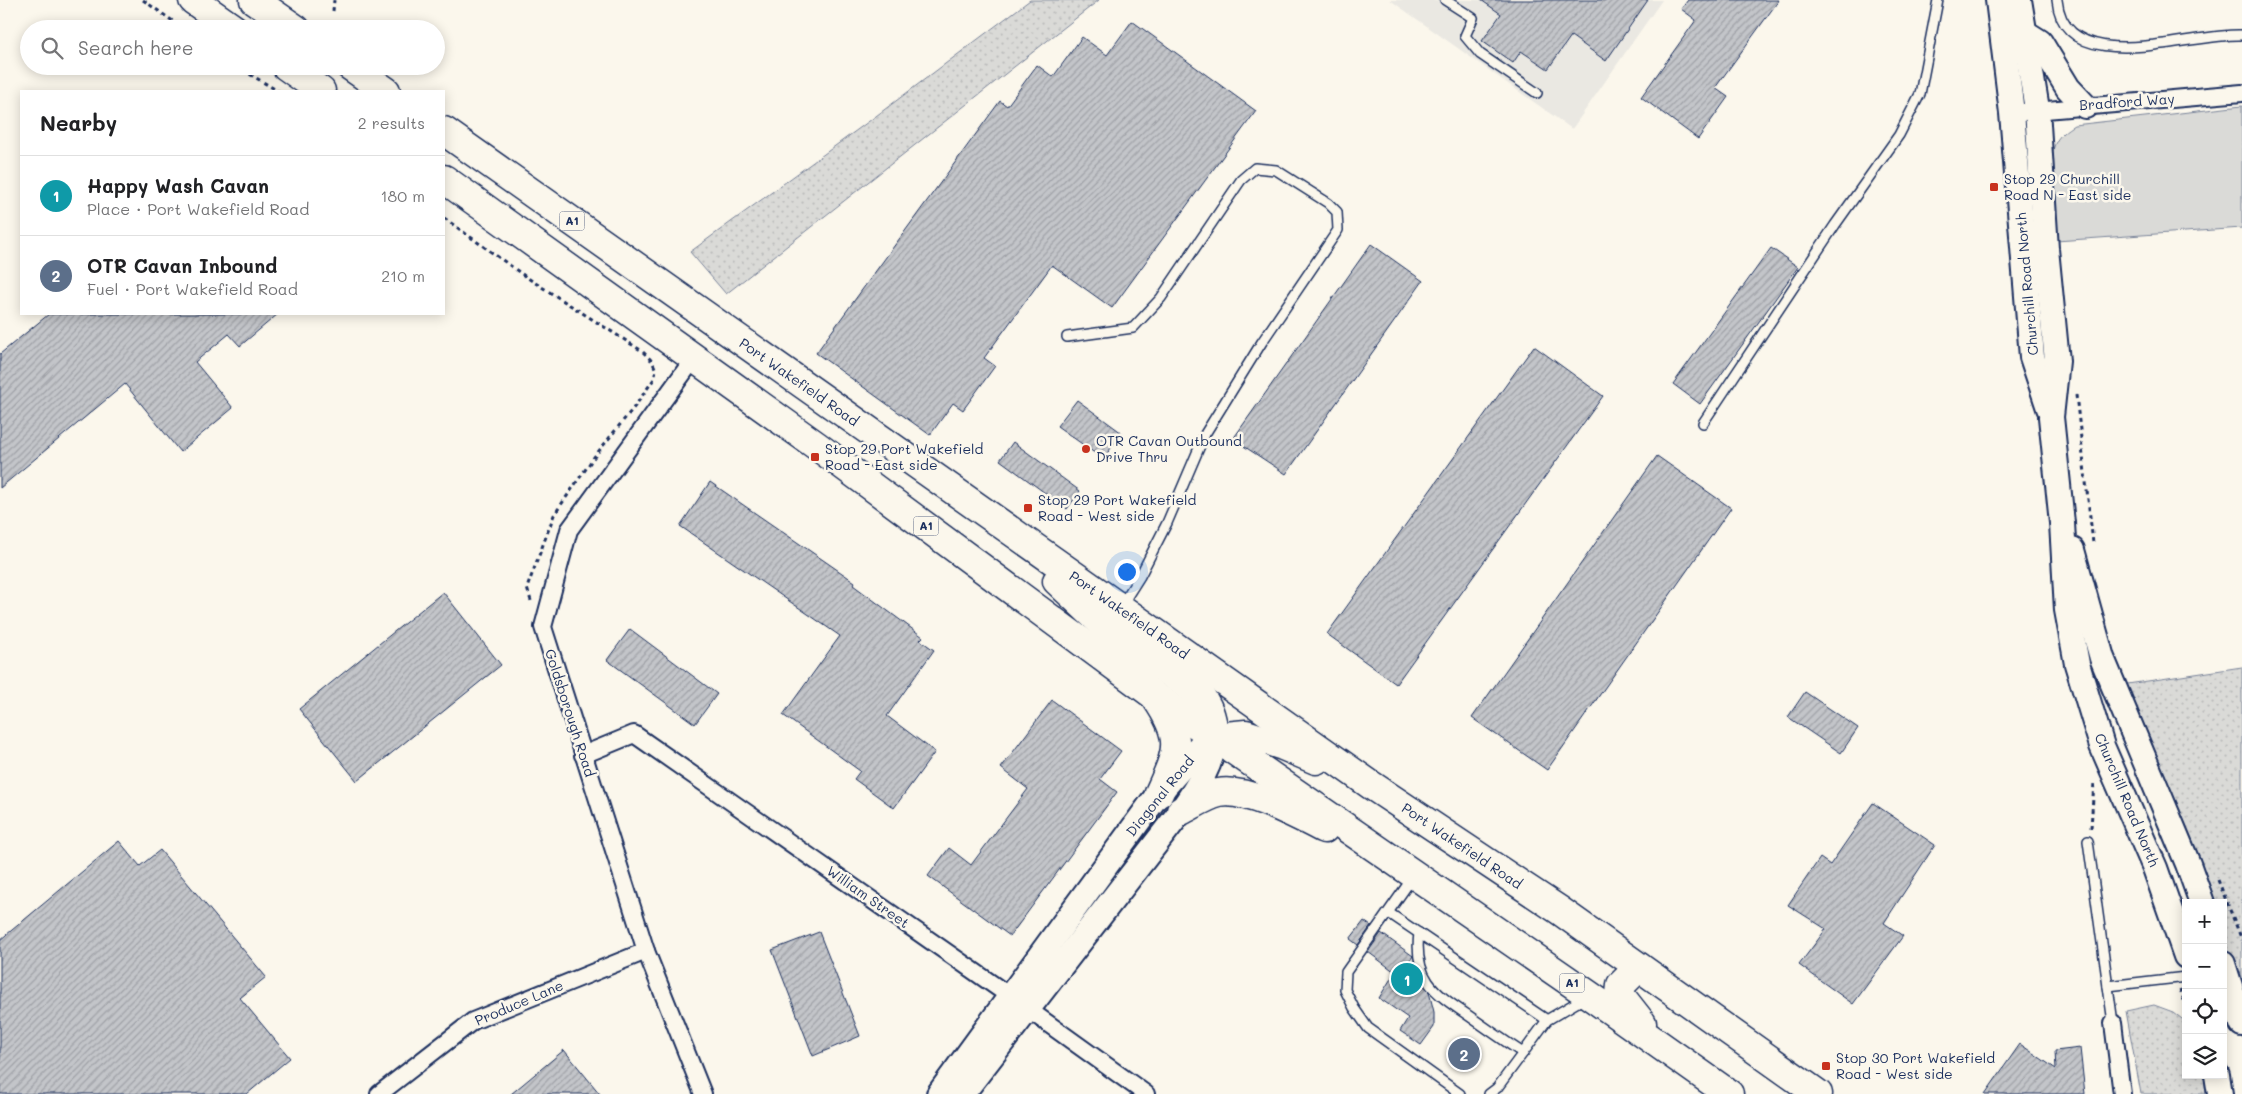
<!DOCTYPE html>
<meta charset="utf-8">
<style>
:root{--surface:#fff;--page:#f2f2f2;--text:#202124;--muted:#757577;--line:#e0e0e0;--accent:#0f766e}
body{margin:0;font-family:Mali,sans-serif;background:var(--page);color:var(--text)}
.controls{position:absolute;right:15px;bottom:15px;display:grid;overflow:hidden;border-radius:0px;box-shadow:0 2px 12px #0003}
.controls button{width:45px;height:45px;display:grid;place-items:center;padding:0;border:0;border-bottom:1px solid var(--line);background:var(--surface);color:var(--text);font:25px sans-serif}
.you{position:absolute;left:1126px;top:571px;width:18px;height:18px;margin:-12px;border:4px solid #fff;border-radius:50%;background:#1a73e8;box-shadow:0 0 0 8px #1a73e833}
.badge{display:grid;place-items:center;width:32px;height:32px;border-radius:50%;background:var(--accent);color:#fff;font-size:16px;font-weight:700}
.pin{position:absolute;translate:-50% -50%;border:2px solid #fff;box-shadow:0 1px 5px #0006}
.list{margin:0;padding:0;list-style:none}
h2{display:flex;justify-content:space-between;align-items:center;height:65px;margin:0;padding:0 20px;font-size:21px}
h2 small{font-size:16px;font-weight:400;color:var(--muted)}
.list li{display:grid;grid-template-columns:32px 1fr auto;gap:15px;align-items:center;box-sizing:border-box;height:80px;padding:0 20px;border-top:1px solid var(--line)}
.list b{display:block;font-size:19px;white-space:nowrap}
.list p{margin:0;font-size:16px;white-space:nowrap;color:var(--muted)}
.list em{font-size:16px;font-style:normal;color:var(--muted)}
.icon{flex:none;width:28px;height:28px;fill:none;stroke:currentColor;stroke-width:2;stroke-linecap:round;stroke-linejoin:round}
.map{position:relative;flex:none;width:2242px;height:1094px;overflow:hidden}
.search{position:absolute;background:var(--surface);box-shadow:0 2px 12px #0003;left:20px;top:20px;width:425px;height:55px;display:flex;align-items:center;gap:12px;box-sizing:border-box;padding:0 18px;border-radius:28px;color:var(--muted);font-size:19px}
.panel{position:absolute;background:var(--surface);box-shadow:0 2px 12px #0003;left:20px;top:90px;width:425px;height:225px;border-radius:0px}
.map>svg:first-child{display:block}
.built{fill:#eae8e2}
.grass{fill:#dadad7;stroke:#7a849a}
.park{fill:url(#park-dots);stroke:#7a849a}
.building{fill:url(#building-hatch);stroke:#1b2f5e}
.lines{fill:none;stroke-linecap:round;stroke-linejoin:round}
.lane-casing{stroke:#1b2f5e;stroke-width:12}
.street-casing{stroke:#1b2f5e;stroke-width:20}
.secondary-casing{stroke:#1b2f5e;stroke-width:28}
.highway-casing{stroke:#1b2f5e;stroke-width:31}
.path{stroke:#1b2f5e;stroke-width:3;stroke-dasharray:4 4;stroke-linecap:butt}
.lane{stroke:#fbf7ec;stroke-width:9}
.street{stroke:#fbf7ec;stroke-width:16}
.secondary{stroke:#fbf7ec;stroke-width:24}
.highway{stroke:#fbf7ec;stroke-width:28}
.poi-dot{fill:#c8321e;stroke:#fbf7ec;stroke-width:2}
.labels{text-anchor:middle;stroke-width:5;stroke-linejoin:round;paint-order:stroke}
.shield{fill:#fbf7ec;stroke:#5e6b89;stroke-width:1}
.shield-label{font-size:12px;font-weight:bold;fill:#1b2f5e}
.street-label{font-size:14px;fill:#1b2f5e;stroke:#fbf7ec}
.poi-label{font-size:14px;fill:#1b2f5e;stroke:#fbf7ec;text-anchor:start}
</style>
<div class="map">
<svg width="2242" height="1094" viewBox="0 0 2242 1094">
<defs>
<pattern id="park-dots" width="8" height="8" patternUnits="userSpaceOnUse" patternTransform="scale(1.25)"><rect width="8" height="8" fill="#dadad7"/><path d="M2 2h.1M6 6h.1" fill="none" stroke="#babbbb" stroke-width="1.8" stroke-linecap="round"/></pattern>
<pattern id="building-hatch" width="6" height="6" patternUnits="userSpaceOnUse" patternTransform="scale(1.25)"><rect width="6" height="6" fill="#c3c5c9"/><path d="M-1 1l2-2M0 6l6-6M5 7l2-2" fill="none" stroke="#9ea0a6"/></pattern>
</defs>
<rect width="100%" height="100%" fill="#fbf7ec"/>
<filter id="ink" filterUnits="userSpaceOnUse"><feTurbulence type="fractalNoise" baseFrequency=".02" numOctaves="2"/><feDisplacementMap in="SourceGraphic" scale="10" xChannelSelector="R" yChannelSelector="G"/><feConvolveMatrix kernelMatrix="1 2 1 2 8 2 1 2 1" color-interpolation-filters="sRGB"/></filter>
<g filter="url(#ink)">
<polygon class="built" points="1390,0 1662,0 1572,129"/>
<path class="grass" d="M2242,106V228L2056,241C2054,214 2045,170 2055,144C2059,135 2066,130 2074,125Z"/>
<g class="park">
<polygon points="1030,0 1099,0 726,294 690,252 872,119"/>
<polygon points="2242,667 2242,1032 2223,964 2223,903 2202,903 2114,686"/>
<polygon points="2154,1005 2173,1012 2186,1022 2186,1075 2204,1075 2206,1094 2141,1094 2126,1011"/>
</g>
<g class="building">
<polygon points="1481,0 1648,0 1606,61 1571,36 1548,69 1521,51 1513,63 1482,41 1501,14"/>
<polygon points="1688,0 1779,0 1715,88 1728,97 1698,139 1641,97 1696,20 1681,9"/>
<polygon points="1132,21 1256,111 1112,308 1052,265 984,358 995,366 963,410 953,403 930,435 816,353 1000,101 1007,106 1037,65 1053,77 1082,37 1107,55"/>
<polygon points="1371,244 1423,281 1286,474 1233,439"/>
<polygon points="1771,248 1798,267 1700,404 1673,384"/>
<polygon points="49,314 278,314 240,346 229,334 195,362 233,408 180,452 125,384 0,488 0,354"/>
<polygon points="1534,346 1603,396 1396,684 1327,634"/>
<polygon points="1077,400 1122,433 1103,459 1057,426"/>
<polygon points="1013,442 1080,491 1067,509 1000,460"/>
<polygon points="1657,456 1731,508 1547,770 1472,718"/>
<polygon points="710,482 855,582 853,585 923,637 920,640 934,650 887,716 935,752 894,808 854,779 860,771 783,715 840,636 680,526"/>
<polygon points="443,592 501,665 357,781 299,709"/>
<polygon points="630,629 717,694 695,724 607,660"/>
<polygon points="1805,692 1858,728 1841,753 1788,717"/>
<polygon points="1052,700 1121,751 1100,779 1117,792 1010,936 928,876 949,848 971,865 1028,789 1001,768"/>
<polygon points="1873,803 1935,845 1884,923 1903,936 1853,1004 1799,965 1826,929 1788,905 1820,858 1830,865"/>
<polygon points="119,841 140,866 160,850 266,977 240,998 290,1058 247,1094 0,1094 0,940"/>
<polygon points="1364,921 1371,926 1358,945 1350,939"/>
<polygon points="819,932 860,1036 813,1056 772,950"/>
<polygon points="1381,933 1413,956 1406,966 1417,973 1429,992 1434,1012 1434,1027 1421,1045 1400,1031 1408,1018 1379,998 1395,972 1368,952"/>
<polygon points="2020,1044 2056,1069 2055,1051 2080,1048 2085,1094 1985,1094"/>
<polygon points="564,1050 600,1094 511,1094"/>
</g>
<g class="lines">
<g class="lane-casing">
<g id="lane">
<polyline points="1445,0 1473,18 1465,36 1480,54 1537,93"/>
<path d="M2057,0C2065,81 2192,32 2242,35"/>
<polyline points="1067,337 1133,328 1161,298 1241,180 1255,168 1276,170 1328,203 1337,212 1338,230 1262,342 1205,434 1167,523 1140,576 1121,606"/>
<polyline points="1703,423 1835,225 1899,135 1920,94 1938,0"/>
<polyline points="2088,841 2113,1023"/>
<polyline points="1413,877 1346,972 1345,990 1354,1008 1368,1028 1460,1094"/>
<polyline points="1389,913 1547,1020"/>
<path d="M1419,933C1413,981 1437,994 1472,1018C1489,1030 1506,1042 1523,1053L1547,1020L1586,997"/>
<polyline points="2108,986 2186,977"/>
<polyline points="1489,1094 1497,1088 1523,1053"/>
</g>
</g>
<g class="street-casing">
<g id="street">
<polyline points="2012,113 2242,93"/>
<polyline points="695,357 569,530 543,627 646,951 703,1094"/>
<polyline points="583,755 634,734 1011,997 1146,1094"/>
<polyline points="2113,1023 2122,1094"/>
<polyline points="379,1094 473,1021 646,951"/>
</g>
</g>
<g class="secondary-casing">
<g id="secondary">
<polyline points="1998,0 2012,113 2032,357 2049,408"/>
<polyline points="2019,0 2037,109 2046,249 2057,361 2051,417 2062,523 2067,610 2077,664 2102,746 2155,868 2186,956"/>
<polyline points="2024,32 2040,42 2068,88 2085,106"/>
<polyline points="2072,550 2102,658 2188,864 2202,903"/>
<polyline points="2223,964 2242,1024"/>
<polyline points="2217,1075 2220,1094"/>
<polyline points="939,1094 1159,793 1200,746 1215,737"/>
<path d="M962,1094L1181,811C1197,788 1212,765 1215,737"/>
</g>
</g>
<g class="highway-casing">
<g id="highway">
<polyline points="193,0 234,29"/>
<polyline points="254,0 296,29"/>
<polyline points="286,66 321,91"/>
<polyline points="350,66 386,91"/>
<polyline points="444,131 1238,691 1371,785 1559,910 1818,1094"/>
<polyline points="444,179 817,446 1155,696 1589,995 1729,1094"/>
<path d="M1057,581L1109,630L1197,692C1210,706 1212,719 1215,737"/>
<path d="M1156,698C1184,739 1178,751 1159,793"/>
<polyline points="1215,737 1246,734 1283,746 1316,760"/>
<path d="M1181,811C1193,805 1206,796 1219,793C1246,787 1300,817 1324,829"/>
<polyline points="1639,967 1621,985 1620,995 1642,1023"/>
</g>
</g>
<g class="path">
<polyline points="143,0 184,29"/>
<polyline points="333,11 334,0"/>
<polyline points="236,66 278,91"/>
<polyline points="444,218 526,277 642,351 652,361 656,370 654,379 635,406 594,457 554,515 527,588 532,604"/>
<polyline points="2076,395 2093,543"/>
<polyline points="2091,828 2094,782"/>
<polyline points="2218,880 2242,940"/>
<polyline points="2180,989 2186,1006"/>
</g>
<use href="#lane" class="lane"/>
<use href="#street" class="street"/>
<use href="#secondary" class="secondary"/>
<use href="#highway" class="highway"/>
</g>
</g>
<g class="poi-dot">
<rect x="1989" y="182" width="10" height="10" rx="2.5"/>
<circle cx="1086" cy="449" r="5"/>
<rect x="810" y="452" width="10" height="10" rx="2.5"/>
<rect x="1023" y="503" width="10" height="10" rx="2.5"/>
<rect x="1821" y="1061" width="10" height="10" rx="2.5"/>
</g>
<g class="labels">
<g class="shield">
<rect x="559.5" y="211.5" width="25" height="19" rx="4"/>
<rect x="913.5" y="516.5" width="25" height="19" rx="4"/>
<rect x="1559.5" y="973.5" width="25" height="19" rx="4"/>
</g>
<g class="shield-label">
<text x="572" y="225">A1</text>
<text x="926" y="530">A1</text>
<text x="1572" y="987">A1</text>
</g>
<g class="street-label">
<text transform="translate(2127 102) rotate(-4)" y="5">Bradford Way</text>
<text transform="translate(2027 284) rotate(-95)" y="5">Churchill Road North</text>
<text transform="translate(799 382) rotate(35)" y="5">Port Wakefield Road</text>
<text transform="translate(1129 615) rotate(35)" y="5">Port Wakefield Road</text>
<text transform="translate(570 713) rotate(72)" y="5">Goldsborough Road</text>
<text transform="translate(1160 796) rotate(-51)" y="5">Diagonal Road</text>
<text transform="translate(2127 800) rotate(67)" y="5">Churchill Road North</text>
<text transform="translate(1462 846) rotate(34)" y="5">Port Wakefield Road</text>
<text transform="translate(868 897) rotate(35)" y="5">William Street</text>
<text transform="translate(519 1003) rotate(-23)" y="5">Produce Lane</text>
</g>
<g class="poi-label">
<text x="2004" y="184">Stop 29 Churchill<tspan x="2004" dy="16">Road N - East side</tspan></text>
<text x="1096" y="446">OTR Cavan Outbound<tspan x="1096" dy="16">Drive Thru</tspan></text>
<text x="825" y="454">Stop 29 Port Wakefield<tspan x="825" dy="16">Road - East side</tspan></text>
<text x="1038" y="505">Stop 29 Port Wakefield<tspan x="1038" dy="16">Road - West side</tspan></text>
<text x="1836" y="1063">Stop 30 Port Wakefield<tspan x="1836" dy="16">Road - West side</tspan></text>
</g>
</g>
</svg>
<div class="controls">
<button>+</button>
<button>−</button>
<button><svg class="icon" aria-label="locate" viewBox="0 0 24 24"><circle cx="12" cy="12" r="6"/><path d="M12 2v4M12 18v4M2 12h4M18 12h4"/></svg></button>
<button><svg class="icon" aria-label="layers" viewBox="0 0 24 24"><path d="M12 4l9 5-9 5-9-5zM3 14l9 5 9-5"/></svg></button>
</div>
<div class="you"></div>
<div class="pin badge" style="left:1407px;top:979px;background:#0f9aa8">1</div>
<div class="pin badge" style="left:1464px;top:1054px;background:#5c6f8a">2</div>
<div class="search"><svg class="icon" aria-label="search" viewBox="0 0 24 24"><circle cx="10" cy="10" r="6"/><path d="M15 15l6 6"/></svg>Search here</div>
<section class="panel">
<h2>Nearby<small>2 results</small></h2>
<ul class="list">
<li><span class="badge" style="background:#0f9aa8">1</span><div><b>Happy Wash Cavan</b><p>Place · Port Wakefield Road</p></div><em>180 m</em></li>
<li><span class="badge" style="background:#5c6f8a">2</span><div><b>OTR Cavan Inbound</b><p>Fuel · Port Wakefield Road</p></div><em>210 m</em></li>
</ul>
</section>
</div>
